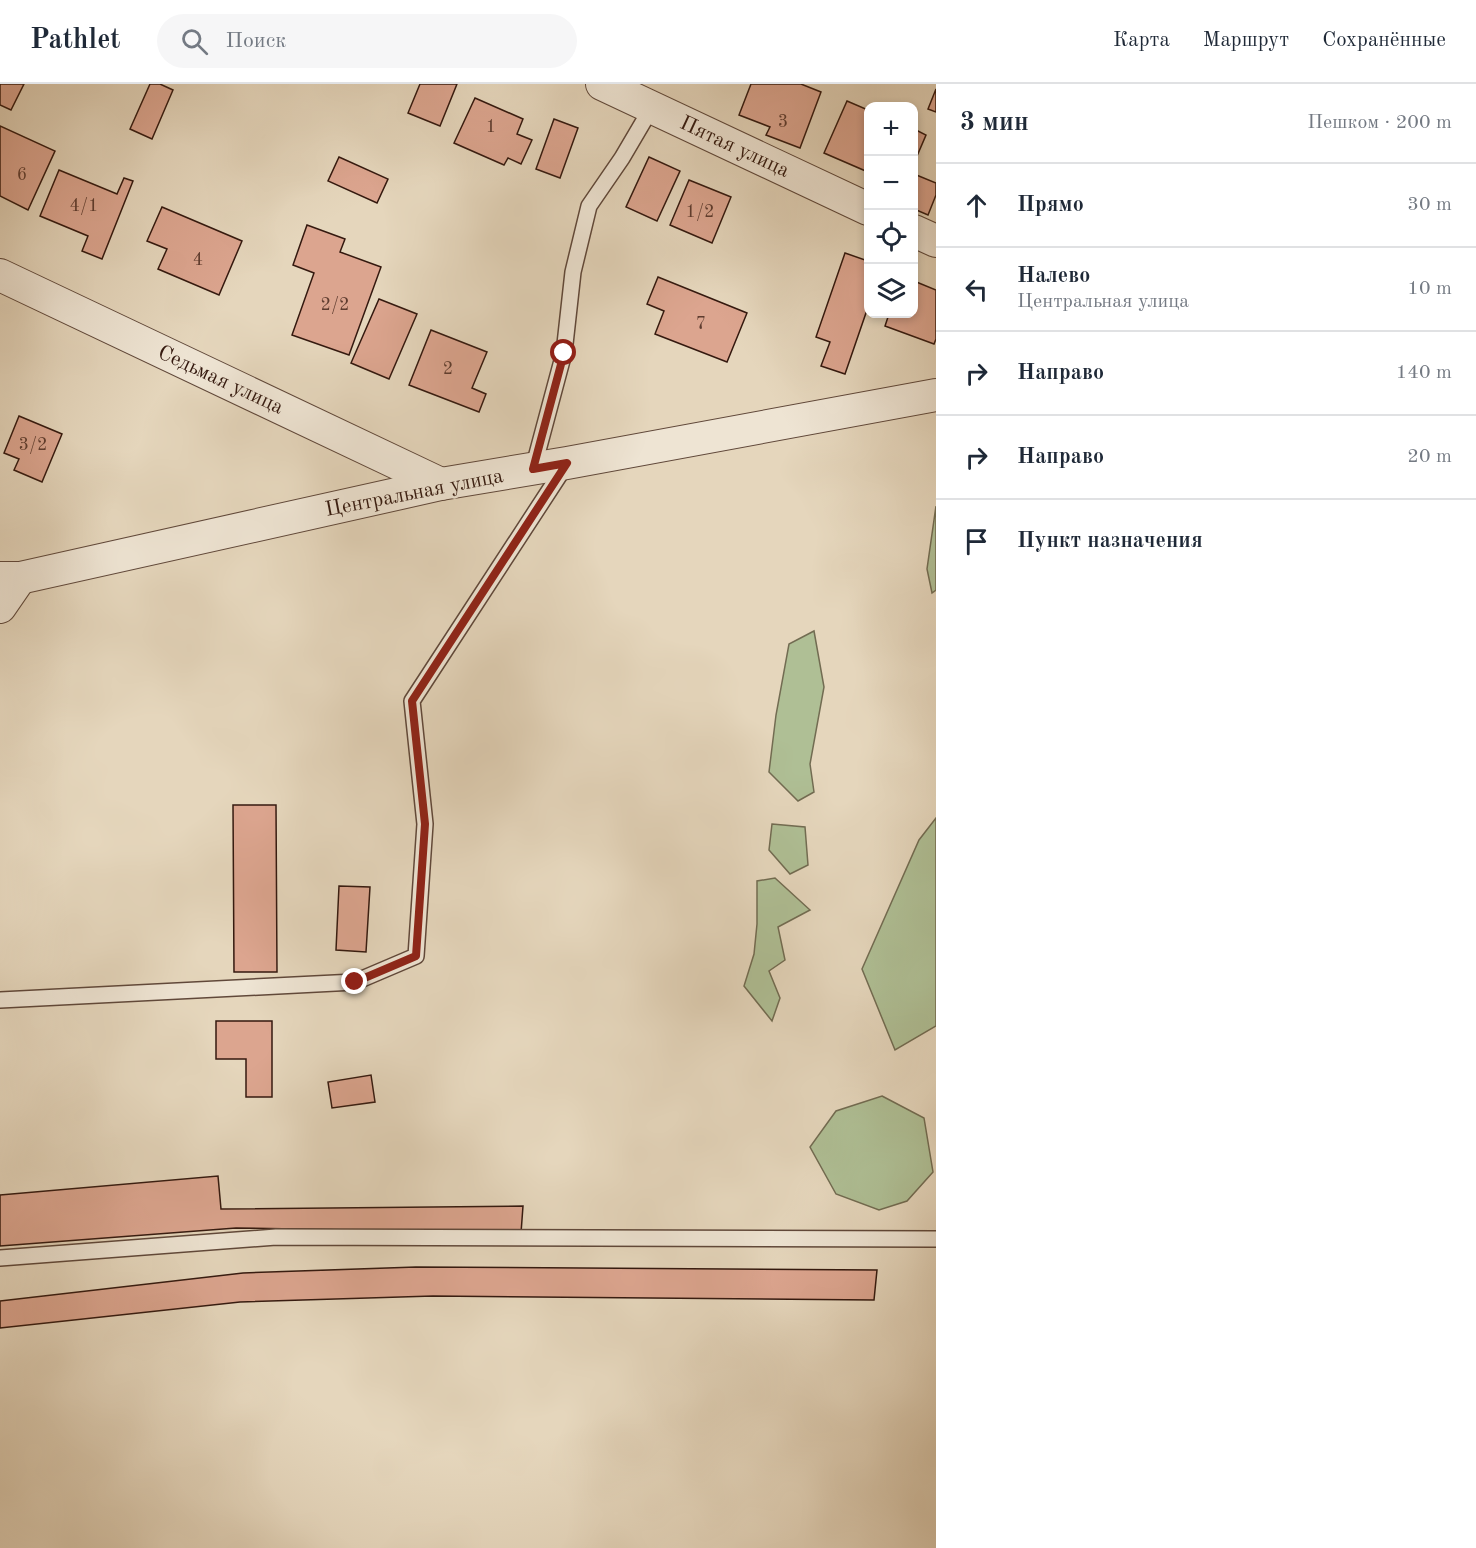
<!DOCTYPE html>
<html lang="ru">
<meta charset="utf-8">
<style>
:root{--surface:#fff;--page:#f6f6f7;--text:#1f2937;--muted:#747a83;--line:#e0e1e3}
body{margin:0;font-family:"Old Standard TT",serif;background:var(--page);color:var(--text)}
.controls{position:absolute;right:18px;top:18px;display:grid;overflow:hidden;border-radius:12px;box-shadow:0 3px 9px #0003}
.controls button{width:54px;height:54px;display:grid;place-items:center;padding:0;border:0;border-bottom:2px solid var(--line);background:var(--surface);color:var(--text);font:30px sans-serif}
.stop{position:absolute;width:18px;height:18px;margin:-14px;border:4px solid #8f2418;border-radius:50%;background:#fff}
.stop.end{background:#8f2418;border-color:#fff;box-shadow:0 2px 6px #0008}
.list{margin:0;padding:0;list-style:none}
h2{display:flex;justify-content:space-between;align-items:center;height:78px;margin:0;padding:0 24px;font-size:26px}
h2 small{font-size:20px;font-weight:400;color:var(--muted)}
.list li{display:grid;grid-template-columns:39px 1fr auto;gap:18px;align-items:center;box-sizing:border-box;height:84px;padding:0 24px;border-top:2px solid var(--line)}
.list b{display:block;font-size:22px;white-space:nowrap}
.list p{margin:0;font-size:20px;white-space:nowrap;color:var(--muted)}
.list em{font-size:20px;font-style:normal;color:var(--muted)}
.icon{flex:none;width:33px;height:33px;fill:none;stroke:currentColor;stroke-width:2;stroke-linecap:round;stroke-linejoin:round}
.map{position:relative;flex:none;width:936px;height:1464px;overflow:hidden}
header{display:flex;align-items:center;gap:36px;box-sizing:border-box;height:84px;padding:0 30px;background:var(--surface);border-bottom:2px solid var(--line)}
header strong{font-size:28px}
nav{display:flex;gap:33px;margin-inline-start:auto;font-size:21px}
.search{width:420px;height:54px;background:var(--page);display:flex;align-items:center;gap:15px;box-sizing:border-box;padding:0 21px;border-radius:33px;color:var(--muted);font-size:22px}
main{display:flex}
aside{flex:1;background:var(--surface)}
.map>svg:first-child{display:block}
.green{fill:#afbf95;stroke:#726c52;stroke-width:1.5}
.building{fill:#dca58f;stroke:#34190f;stroke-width:1.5}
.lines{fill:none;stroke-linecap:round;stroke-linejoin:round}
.service-casing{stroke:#60483a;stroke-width:18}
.minor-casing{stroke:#60483a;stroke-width:34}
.service{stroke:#eee4d3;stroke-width:15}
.minor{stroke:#eee4d3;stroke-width:32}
.route{stroke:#8f2418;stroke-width:8}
.labels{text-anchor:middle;stroke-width:5;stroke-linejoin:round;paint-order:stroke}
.number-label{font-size:18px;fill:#5e3c2f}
.street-label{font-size:21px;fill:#34190f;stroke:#eee4d3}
</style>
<header>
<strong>Pathlet</strong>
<div class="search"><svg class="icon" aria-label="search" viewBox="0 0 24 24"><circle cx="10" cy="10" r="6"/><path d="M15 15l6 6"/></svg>Поиск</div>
<nav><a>Карта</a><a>Маршрут</a><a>Сохранённые</a></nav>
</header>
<main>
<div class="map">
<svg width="936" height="1464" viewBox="0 0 936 1464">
<rect width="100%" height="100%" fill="#e5d6bc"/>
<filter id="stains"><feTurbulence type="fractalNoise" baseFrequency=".00333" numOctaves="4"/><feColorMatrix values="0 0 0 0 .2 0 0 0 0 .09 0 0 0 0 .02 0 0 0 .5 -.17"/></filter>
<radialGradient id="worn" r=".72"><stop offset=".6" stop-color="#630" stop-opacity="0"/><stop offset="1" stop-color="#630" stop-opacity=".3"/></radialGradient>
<g class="green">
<polygon points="936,422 936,506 932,509 927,485"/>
<polygon points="814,547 824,603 810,680 814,708 798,717 769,688 776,631 789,560"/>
<polygon points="936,734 936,942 895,966 862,885 919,756"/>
<polygon points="772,740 805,743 808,781 790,790 769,766"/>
<polygon points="775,794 810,826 778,843 785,876 769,887 780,914 772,937 744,902 754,870 757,840 757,797"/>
<polygon points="882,1012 924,1034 933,1088 907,1117 879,1126 836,1110 810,1063 836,1027"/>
</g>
<g class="building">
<polygon points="0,0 24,0 11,26 0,21"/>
<polygon points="150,0 160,0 173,6 152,55 130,45"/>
<polygon points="420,0 457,0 440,42 408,29"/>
<polygon points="751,0 801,0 821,8 800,64 766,51 770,43 739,31"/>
<polygon points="936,5 936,28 928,25"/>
<polygon points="475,14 523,35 517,50 532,56 521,80 508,74 504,81 454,59"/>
<polygon points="847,17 868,26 868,88 824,69"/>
<polygon points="554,35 578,44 560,94 536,85"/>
<polygon points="0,42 55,67 28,126 0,112"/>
<polygon points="914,45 926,51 914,79"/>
<polygon points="339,73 388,95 377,119 328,97"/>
<polygon points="649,73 680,87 657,137 626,123"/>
<polygon points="59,86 117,110 124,94 133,97 102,175 82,167 88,152 40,132"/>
<polygon points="914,90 936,99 936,111 928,131 914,125"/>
<polygon points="689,96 731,113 712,159 670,141"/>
<polygon points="162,123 242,157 219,211 158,185 167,165 147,157"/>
<polygon points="307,141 345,155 340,168 381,183 349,271 292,251 314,189 293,181"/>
<polygon points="845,169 868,177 868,223 845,290 821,282 830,258 816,253"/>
<polygon points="658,193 747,229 727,278 655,250 664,227 647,220"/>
<polygon points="914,197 936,206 936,255 934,260 885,242 889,230 914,230"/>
<polygon points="379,215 417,230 389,295 351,279"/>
<polygon points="431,246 487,268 472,304 486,310 479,328 409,301"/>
<polygon points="19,332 62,350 42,398 14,386 19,375 4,369"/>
<polygon points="233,721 276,721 277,888 234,888"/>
<polygon points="339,802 370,803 366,868 336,866"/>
<polygon points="216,937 272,937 272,1013 246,1013 246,975 216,975"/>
<polygon points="371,991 375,1018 332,1024 328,998"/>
<polygon points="218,1092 221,1125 523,1122 521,1149 236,1144 0,1162 0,1111"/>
<polygon points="416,1183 877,1186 874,1216 433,1212 240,1218 0,1244 0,1217 243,1189"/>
</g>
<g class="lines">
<g class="service-casing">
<g id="service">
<polyline points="533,385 564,269 573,188 589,122 622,74 652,23"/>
<polyline points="0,916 355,898 416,872 425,740 412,617 566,381"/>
<polyline points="0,1174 276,1153 936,1155"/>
</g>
</g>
<g class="minor-casing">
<g id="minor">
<polyline points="602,0 868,125"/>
<polyline points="914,147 936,157"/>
<polyline points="0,191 441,400"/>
<polyline points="0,494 20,494 441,400 567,379 936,311"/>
<polyline points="0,523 20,494"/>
</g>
</g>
<use href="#service" class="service"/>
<use href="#minor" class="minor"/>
</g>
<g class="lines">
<polyline class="route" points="355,898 416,872 425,740 412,617 567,379 533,385 564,269"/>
</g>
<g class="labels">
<g class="number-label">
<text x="783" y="43">3</text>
<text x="491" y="48">1</text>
<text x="22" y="96">6</text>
<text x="84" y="127">4/1</text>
<text x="700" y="133">1/2</text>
<text x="198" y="181">4</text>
<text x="335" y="226">2/2</text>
<text x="701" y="245">7</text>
<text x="448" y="290">2</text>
<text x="33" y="366">3/2</text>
</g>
<g class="street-label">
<text transform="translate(735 62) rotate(25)" y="7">Пятая улица</text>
<text transform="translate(221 295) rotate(25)" y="7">Седьмая улица</text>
<text transform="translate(414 408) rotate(-11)" y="7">Центральная улица</text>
</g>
</g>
<rect width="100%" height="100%" filter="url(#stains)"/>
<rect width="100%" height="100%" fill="url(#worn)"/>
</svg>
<div class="controls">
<button>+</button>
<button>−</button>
<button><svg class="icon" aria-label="locate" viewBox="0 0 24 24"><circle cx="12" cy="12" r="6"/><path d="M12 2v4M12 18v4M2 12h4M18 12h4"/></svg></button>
<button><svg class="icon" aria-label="layers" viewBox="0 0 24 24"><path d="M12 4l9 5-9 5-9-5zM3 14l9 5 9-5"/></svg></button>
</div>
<div class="stop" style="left:564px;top:269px"></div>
<div class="stop end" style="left:355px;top:898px"></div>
</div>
<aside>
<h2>3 мин<small>Пешком · 200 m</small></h2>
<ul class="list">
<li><svg class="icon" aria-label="ahead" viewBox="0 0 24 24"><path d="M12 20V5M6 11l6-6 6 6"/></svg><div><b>Прямо</b></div><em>30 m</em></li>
<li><svg class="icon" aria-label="left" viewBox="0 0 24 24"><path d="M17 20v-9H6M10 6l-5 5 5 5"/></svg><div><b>Налево</b><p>Центральная улица</p></div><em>10 m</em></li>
<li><svg class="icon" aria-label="right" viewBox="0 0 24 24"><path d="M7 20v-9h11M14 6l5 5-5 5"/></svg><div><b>Направо</b></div><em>140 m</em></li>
<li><svg class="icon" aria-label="right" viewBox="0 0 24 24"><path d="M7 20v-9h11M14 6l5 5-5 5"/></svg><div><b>Направо</b></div><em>20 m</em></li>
<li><svg class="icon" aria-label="arrive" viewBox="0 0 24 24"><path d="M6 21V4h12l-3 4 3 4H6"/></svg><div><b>Пункт назначения</b></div></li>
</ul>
</aside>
</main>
